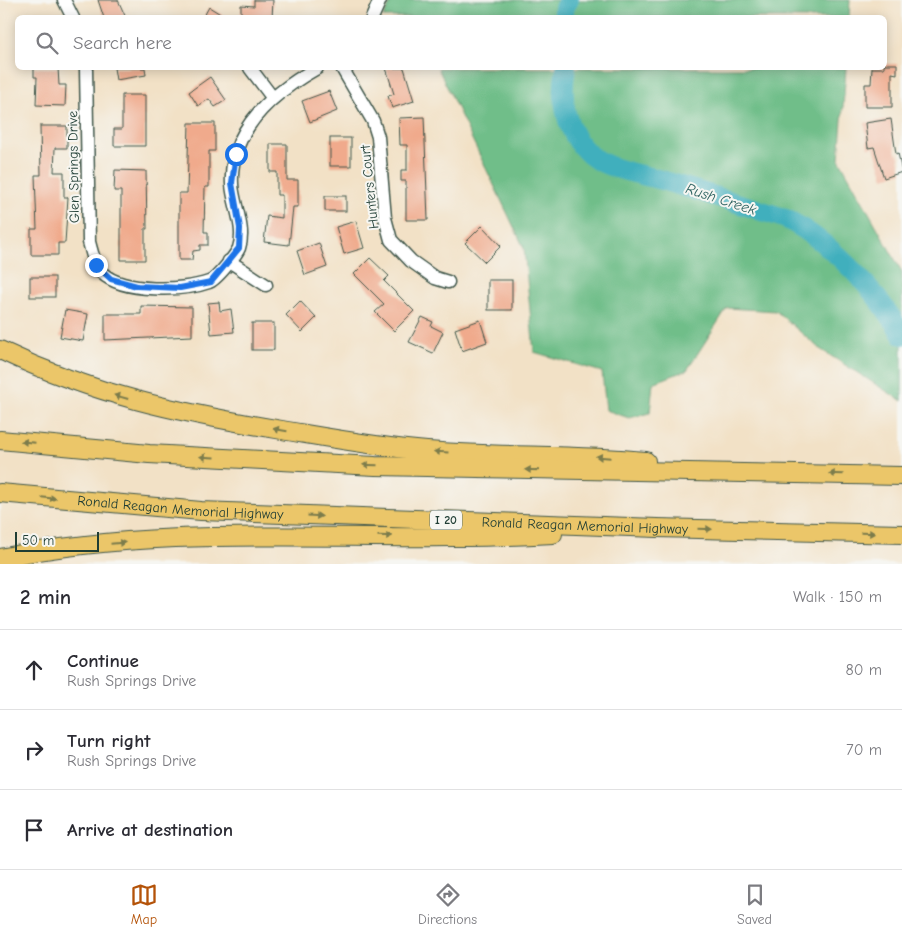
<!DOCTYPE html>
<meta charset="utf-8">
<style>
:root{--surface:#fff;--page:#f7f7f7;--text:#2b2b33;--muted:#7c7c81;--line:#e1e1e2;--accent:#b45309}
body{margin:0;font-family:"Comic Neue",sans-serif;background:var(--page);color:var(--text)}
.scale{position:absolute;left:15px;bottom:12px;width:84px;box-sizing:border-box;padding-left:5px;border:2px solid #1f3d34;border-top:0;font-size:14px;line-height:18px;white-space:nowrap;color:#1f3d34;-webkit-text-stroke:4px #f6f6f2;paint-order:stroke}
.stop{position:absolute;width:15px;height:15px;margin:-11px;border:4px solid #1a73e8;border-radius:50%;background:#fff}
.stop.end{background:#1a73e8;border-color:#fff;box-shadow:0 1px 5px #0008}
.list{margin:0;padding:0;list-style:none}
h2{display:flex;justify-content:space-between;align-items:center;height:65px;margin:0;padding:0 20px;font-size:21px}
h2 small{font-size:16px;font-weight:400;color:var(--muted)}
.list li{display:grid;grid-template-columns:32px 1fr auto;gap:15px;align-items:center;box-sizing:border-box;height:80px;padding:0 20px;border-top:1px solid var(--line)}
.list b{display:block;font-size:19px;white-space:nowrap}
.list p{margin:0;font-size:16px;white-space:nowrap;color:var(--muted)}
.list em{font-size:16px;font-style:normal;color:var(--muted)}
.icon{flex:none;width:28px;height:28px;fill:none;stroke:currentColor;stroke-width:2;stroke-linecap:round;stroke-linejoin:round}
.map{position:relative;flex:none;width:902px;height:564px;overflow:hidden}
.search{position:absolute;background:var(--surface);box-shadow:0 2px 12px #0003;left:15px;right:15px;top:15px;height:55px;display:flex;align-items:center;gap:12px;box-sizing:border-box;padding:0 18px;border-radius:8px;color:var(--muted);font-size:19px}
.sheet{height:305px;background:var(--surface)}
nav{display:flex;justify-content:space-around;align-items:center;box-sizing:border-box;height:70px;border-top:1px solid var(--line);background:var(--surface);font-size:14px;color:var(--muted)}
nav a{display:grid;justify-items:center;gap:2px}
nav .on{color:var(--accent)}
.map>svg:first-child{display:block}
.forest{fill:#70be89;stroke:#487e5e}
.lines{fill:none;stroke-linecap:round;stroke-linejoin:round}
.river{stroke:#40afbd;stroke-width:20}
.building{fill:#f0aa8c}
.minor-casing{stroke:#3f564a;stroke-width:15}
.highway-casing{stroke:#3f564a;stroke-width:20}
.minor{stroke:#fff;stroke-width:12}
.highway{stroke:#ebc669;stroke-width:18}
.oneway{fill:#7b7b4c}
.route{stroke:#1a73e8;stroke-width:6}
.labels{text-anchor:middle;stroke-width:4;stroke-linejoin:round;paint-order:stroke}
.shield{fill:#f6f6f2;stroke:#60746d;stroke-width:1}
.shield-label{font-size:12px;font-weight:bold;fill:#1f3d34}
.street-label{font-size:14px;fill:#1f3d34;stroke:#f6f6f2}
.water-label{font-size:15px;font-style:italic;fill:#295f5d;stroke:#f6f6f2}
</style>
<div class="map">
<svg width="902" height="564" viewBox="0 0 902 564">
<rect width="100%" height="100%" fill="#f6f6f2"/>
<filter id="ink" filterUnits="userSpaceOnUse"><feTurbulence type="fractalNoise" baseFrequency=".02" numOctaves="2"/><feDisplacementMap in="SourceGraphic" scale="10" xChannelSelector="R" yChannelSelector="G"/><feConvolveMatrix kernelMatrix="1 2 1 2 8 2 1 2 1" color-interpolation-filters="sRGB"/></filter>
<filter id="wash" filterUnits="userSpaceOnUse"><feTurbulence type="fractalNoise" baseFrequency=".0096" numOctaves="4" result="noise"/><feDisplacementMap in="SourceGraphic" scale="20" xChannelSelector="R" yChannelSelector="G"/><feGaussianBlur stdDeviation="1.12" result="paint"/><feColorMatrix in="noise" values="0 0 0 0 0 0 0 0 0 0 0 0 0 0 0 0 0 1.4 0 .05"/><feComposite in="paint" operator="in"/></filter>
<g filter="url(#wash)">
<rect width="100%" height="100%" fill="#f2e1c6"/>
<g class="forest">
<polygon points="392,0 850,0 849,18 383,17"/>
<polygon points="438,68 846,68 839,159 902,272 902,401 820,349 776,311 727,308 687,370 653,383 650,413 629,418 606,410 602,372 534,352 524,248"/>
</g>
<g class="lines">
<g class="river">
<polyline points="564,18 564,8 569,0"/>
<path d="M566,68C560,98 565,133 590,155C606,168 634,173 654,178C688,188 722,198 756,209C767,213 781,216 792,222C833,245 880,294 902,335"/>
</g>
</g>
<g id="blocks">
<g class="building">
<polygon points="98,0 118,0 126,18 104,18"/>
<polygon points="254,0 273,0 272,18 241,18 241,5 254,6"/>
<polygon points="209,7 227,18 203,18"/>
<polygon points="884,64 897,64 897,74 892,73 892,107 865,107 865,84 871,84 872,68 884,68"/>
<polygon points="34,68 58,68 59,85 66,85 65,106 36,105 37,77 34,77"/>
<polygon points="114,68 145,68 146,75 116,80"/>
<polygon points="386,68 404,68 414,101 392,108 388,96 394,94"/>
<polygon points="210,77 226,100 215,107 209,99 198,106 189,92"/>
<polygon points="329,91 337,111 310,122 302,101"/>
<polygon points="122,95 145,95 145,146 114,146 114,129 122,129"/>
<polygon points="424,117 428,220 406,220 406,181 401,181 401,170 407,170 407,145 400,145 399,118"/>
<polygon points="891,119 896,154 898,153 902,172 884,178 874,147 868,148 865,123"/>
<polygon points="189,123 215,123 215,151 209,151 209,187 205,187 204,232 208,232 208,245 200,245 200,250 193,251 192,260 179,260 179,193 187,193"/>
<polygon points="40,126 67,126 67,148 55,148 54,172 64,172 64,197 68,197 65,243 58,243 58,255 31,255 31,229 37,229 35,175 41,175"/>
<rect x="330" y="138" width="21" height="28"/>
<polygon points="270,144 287,144 287,180 298,180 298,207 293,207 289,245 264,242 267,216 282,218 282,195 277,195 277,172 270,172"/>
<polygon points="115,170 146,171 147,229 145,229 145,260 121,260 121,191 114,191"/>
<rect x="325" y="196" width="21" height="15"/>
<polygon points="356,221 364,248 344,254 336,227"/>
<polygon points="482,226 501,246 485,262 465,243"/>
<polygon points="319,243 327,267 305,275 297,251"/>
<polygon points="370,258 389,276 384,281 414,311 394,331 375,312 384,304 354,274"/>
<rect x="30" y="277" width="25" height="20"/>
<rect x="488" y="280" width="24" height="30"/>
<polygon points="300,301 316,318 302,332 286,315"/>
<polygon points="219,302 220,311 231,309 234,332 211,334 208,303"/>
<polygon points="141,306 192,307 192,336 105,340 105,314 141,314"/>
<polygon points="65,310 88,314 83,341 60,337"/>
<polygon points="422,317 433,322 431,326 443,332 433,353 409,342"/>
<polygon points="480,320 487,342 462,351 455,329"/>
<rect x="252" y="323" width="22" height="27"/>
</g>
</g>
</g>
<g filter="url(#ink)">
<use href="#blocks" fill-opacity="0" stroke="#3f564a" stroke-width="1"/>
<g class="lines">
<g class="minor-casing">
<g id="minor">
<polyline points="64,0 73,18"/>
<polyline points="372,18 380,0"/>
<path d="M86,68L89,242C92,252 94,265 102,273C123,293 184,291 209,282C216,280 236,255 239,248C246,228 233,204 232,184C229,129 274,92 317,68"/>
<polyline points="250,68 272,97"/>
<polyline points="342,68 373,121 378,137 385,218 391,240 411,261 435,278 448,282"/>
<polyline points="229,261 266,285"/>
</g>
</g>
<g class="highway-casing">
<g id="highway">
<path d="M0,350C94,395 180,413 282,430C330,438 379,447 427,451C500,457 573,454 646,461"/>
<polyline points="0,440 149,454 375,466 902,476"/>
<path id="s1" d="M0,493L201,511L657,528L902,534"/>
<path d="M0,558C183,521 369,545 553,534"/>
</g>
</g>
<use href="#minor" class="minor"/>
<use href="#highway" class="highway"/>
</g>
<defs><path id="oneway-solid" d="M-6-.8H1V-3.2L6.5 0L1 3.2V.8H-6Z" transform="scale(1.25)"/></defs>
<g class="oneway">
<use href="#oneway-solid" transform="translate(121 397) rotate(-164)"/>
<use href="#oneway-solid" transform="translate(280 430) rotate(-170)"/>
<use href="#oneway-solid" transform="translate(28 442) rotate(-175)"/>
<use href="#oneway-solid" transform="translate(441 452) rotate(-177)"/>
<use href="#oneway-solid" transform="translate(207 457) rotate(-176)"/>
<use href="#oneway-solid" transform="translate(603 457) rotate(-175)"/>
<use href="#oneway-solid" transform="translate(370 465) rotate(-178)"/>
<use href="#oneway-solid" transform="translate(532 470) rotate(-179)"/>
<use href="#oneway-solid" transform="translate(836 474) rotate(-178)"/>
<use href="#oneway-solid" transform="translate(49 498) rotate(6)"/>
<use href="#oneway-solid" transform="translate(315 516) rotate(3)"/>
<use href="#oneway-solid" transform="translate(705 529) rotate(1)"/>
<use href="#oneway-solid" transform="translate(868 533) rotate(1)"/>
<use href="#oneway-solid" transform="translate(385 536) rotate(1)"/>
<use href="#oneway-solid" transform="translate(118 543) rotate(-5)"/>
</g>
</g>
<g class="lines" filter="url(#ink)">
<polyline class="route" points="96,265 111,279 137,286 180,288 211,282 239,248 240,228 232,183 236,154"/>
</g>
<g class="labels">
<rect class="shield" x="430" y="510.5" width="32" height="19" rx="4"/>
<g class="shield-label">
<text x="446" y="524">I 20</text>
</g>
<g class="street-label">
<text transform="translate(73 167) rotate(-91)" y="5">Glen Springs Drive</text>
<text transform="translate(369 187) rotate(-96)" y="5">Hunters Court</text>
<text dy="5" stroke="none"><textPath href="#s1" startOffset="181">Ronald Reagan Memorial Highway</textPath></text>
<text dy="5" stroke="none"><textPath href="#s1" startOffset="586">Ronald Reagan Memorial Highway</textPath></text>
</g>
<g class="water-label">
<text transform="translate(721 199) rotate(18)" y="5">Rush Creek</text>
</g>
</g>
</svg>
<div class="scale">50 m</div>
<div class="stop" style="left:236px;top:154px"></div>
<div class="stop end" style="left:96px;top:265px"></div>
<div class="search"><svg class="icon" aria-label="search" viewBox="0 0 24 24"><circle cx="10" cy="10" r="6"/><path d="M15 15l6 6"/></svg>Search here</div>
</div>
<section class="sheet">
<h2>2 min<small>Walk · 150 m</small></h2>
<ul class="list">
<li><svg class="icon" aria-label="ahead" viewBox="0 0 24 24"><path d="M12 20V5M6 11l6-6 6 6"/></svg><div><b>Continue</b><p>Rush Springs Drive</p></div><em>80 m</em></li>
<li><svg class="icon" aria-label="right" viewBox="0 0 24 24"><path d="M7 20v-9h11M14 6l5 5-5 5"/></svg><div><b>Turn right</b><p>Rush Springs Drive</p></div><em>70 m</em></li>
<li><svg class="icon" aria-label="arrive" viewBox="0 0 24 24"><path d="M6 21V4h12l-3 4 3 4H6"/></svg><div><b>Arrive at destination</b></div></li>
</ul>
</section>
<nav>
<a class="on"><svg class="icon" aria-label="map" viewBox="0 0 24 24"><path d="M3 6l6-2 6 2 6-2v14l-6 2-6-2-6 2zM9 4v14M15 6v14"/></svg>Map</a>
<a><svg class="icon" aria-label="directions" viewBox="0 0 24 24"><path d="M12 3l9 9-9 9-9-9zM9 14v-3h6M13 9l2 2-2 2"/></svg>Directions</a>
<a><svg class="icon" aria-label="saved" viewBox="0 0 24 24"><path d="M7 4h10v16l-5-4-5 4z"/></svg>Saved</a>
</nav>
